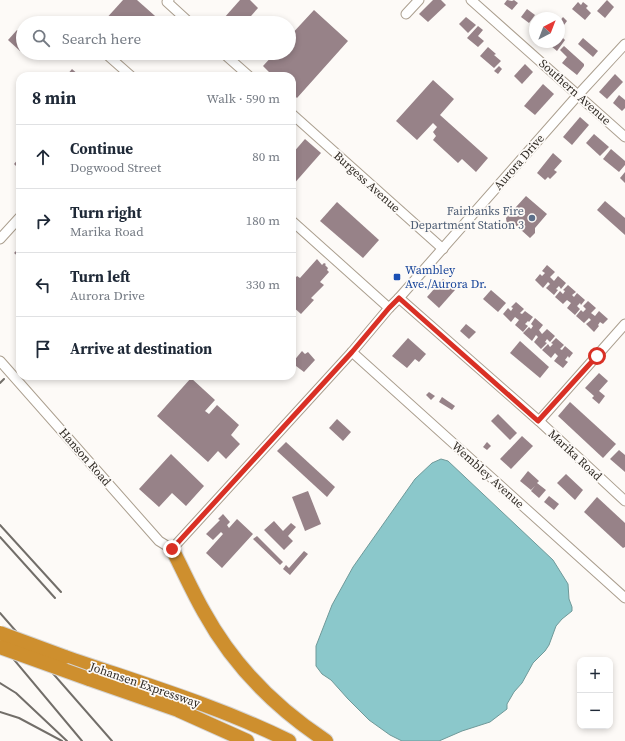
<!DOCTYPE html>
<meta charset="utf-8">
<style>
:root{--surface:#fff;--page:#f6f6f7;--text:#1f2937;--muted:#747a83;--line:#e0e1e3}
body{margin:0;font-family:"Source Serif 4",serif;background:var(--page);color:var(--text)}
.controls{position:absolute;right:12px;bottom:12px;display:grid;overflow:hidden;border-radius:8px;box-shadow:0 2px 6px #0003}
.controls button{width:36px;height:36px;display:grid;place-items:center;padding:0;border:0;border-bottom:1px solid var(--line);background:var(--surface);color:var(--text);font:20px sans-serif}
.compass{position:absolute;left:529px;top:12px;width:36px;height:36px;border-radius:50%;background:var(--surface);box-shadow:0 2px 6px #0003;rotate:42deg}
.stop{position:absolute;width:12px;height:12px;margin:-9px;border:3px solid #d93025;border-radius:50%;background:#fff}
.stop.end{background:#d93025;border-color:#fff;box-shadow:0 1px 4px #0008}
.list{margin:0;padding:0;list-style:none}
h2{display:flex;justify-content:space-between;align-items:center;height:52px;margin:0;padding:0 16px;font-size:17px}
h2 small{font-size:13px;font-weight:400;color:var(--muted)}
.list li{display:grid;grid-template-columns:26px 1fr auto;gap:12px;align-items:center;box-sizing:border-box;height:64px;padding:0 16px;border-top:1px solid var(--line)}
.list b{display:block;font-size:15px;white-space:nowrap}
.list p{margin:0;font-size:13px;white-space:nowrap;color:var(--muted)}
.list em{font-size:13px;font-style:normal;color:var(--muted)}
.icon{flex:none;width:22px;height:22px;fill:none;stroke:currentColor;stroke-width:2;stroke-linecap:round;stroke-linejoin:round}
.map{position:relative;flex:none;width:625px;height:741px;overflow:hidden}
.search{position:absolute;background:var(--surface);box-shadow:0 2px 6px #0003;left:16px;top:16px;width:280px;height:44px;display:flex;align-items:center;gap:10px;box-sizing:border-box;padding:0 14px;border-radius:22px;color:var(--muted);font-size:15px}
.panel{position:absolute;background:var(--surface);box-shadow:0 2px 6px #0003;left:16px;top:72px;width:280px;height:308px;border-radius:12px}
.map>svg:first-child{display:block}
.water{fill:#8bc8cb;stroke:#6f9999}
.building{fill:#978288}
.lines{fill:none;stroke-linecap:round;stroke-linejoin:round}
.minor-casing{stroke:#ab9f8f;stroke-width:11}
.highway-casing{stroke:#d5d4d3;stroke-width:16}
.minor{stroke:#fff;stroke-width:9}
.highway{stroke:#ce8f2e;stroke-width:14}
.rail{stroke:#726e69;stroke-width:2}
.highway-bridge-casing{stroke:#d5d4d3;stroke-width:16;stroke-linecap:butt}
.highway-bridge{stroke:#ce8f2e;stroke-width:14}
.route{stroke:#d93025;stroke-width:5}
.service-dot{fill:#5c6f8a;stroke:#fdfaf7;stroke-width:1.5}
.transit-dot{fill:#1a4fb4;stroke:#fdfaf7;stroke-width:1.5}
.labels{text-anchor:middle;stroke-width:3.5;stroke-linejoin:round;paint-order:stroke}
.street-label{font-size:12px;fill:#2f2a24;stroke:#fdfaf7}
.service-label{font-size:12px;fill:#4e5e75;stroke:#fdfaf7;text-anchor:end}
.transit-label{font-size:12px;fill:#164399;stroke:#fdfaf7;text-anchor:start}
</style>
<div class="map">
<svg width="625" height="741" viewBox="0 0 625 741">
<rect width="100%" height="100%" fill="#fdfaf7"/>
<polygon class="water" points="441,459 448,461 553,560 568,584 569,599 572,607 572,611 562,619 556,626 549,645 545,651 533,663 522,683 514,692 507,704 507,709 490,722 462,731 439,741 402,741 390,735 369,720 348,699 331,680 322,674 316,666 316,646 332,605 353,567 415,479 432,463"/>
<g class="building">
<polygon points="123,0 137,0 163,23 106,23 104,21"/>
<polygon points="240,0 250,0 258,8 245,23 229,23 224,18"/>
<polygon points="433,0 441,0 446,5 428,22 419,14"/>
<polygon points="507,0 512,1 514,0 518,3 512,10 504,4"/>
<polygon points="607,0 614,7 605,18 597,11"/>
<polygon points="578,2 581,5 583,2 588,6 586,8 591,13 585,20 572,9"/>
<polygon points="527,9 535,15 529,23 521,17"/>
<polygon points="314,10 348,41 297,98 292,93 292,76 273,76 263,66 275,53 289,53 289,37"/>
<polygon points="466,17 476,25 468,33 459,24"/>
<polygon points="563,17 567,21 561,29 559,27 559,22"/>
<polygon points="535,21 535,31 530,26"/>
<polygon points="478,26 483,30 478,36 484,41 478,47 467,38"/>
<polygon points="17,30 23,35 23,47 20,51 8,40"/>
<polygon points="561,36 565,40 557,51 551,46 550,47 544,42 559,42 559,38"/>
<polygon points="583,38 598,51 593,57 578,44"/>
<polygon points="564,46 584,64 584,66 577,75 562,63 567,57 560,50"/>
<polygon points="488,47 496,54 494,55 501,61 494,68 480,56"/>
<polygon points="525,64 533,72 522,84 514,76"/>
<polygon points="499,66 502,69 498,74 494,71"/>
<polygon points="72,69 80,76 66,76"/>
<polygon points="615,74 623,82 607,99 599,92"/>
<polygon points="433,80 454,99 440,115 488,158 476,172 462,159 458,163 433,140 436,136 433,132 437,127 433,123 417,140 396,121"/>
<polygon points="543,84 554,94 535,115 524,106"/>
<polygon points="619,95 625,100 625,108 622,111 613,103"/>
<polygon points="580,117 589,125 572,145 563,137"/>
<polygon points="594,134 609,147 600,156 586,143"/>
<polygon points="305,139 321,153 292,186 292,154"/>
<polygon points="611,149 625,161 625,165 619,172 603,159"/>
<polygon points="553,153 562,161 554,170 557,172 550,179 548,177 545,180 537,173"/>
<polygon points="20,157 20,170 14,164"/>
<polygon points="625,172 625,183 620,178"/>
<polygon points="526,196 547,214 535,228 535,233 530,238 511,221 507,225 506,218"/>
<polygon points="605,201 625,218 625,235 597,210"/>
<polygon points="337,202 379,240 363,258 320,221"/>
<polygon points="20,247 20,258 14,253"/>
<polygon points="317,259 322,265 324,263 326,264 325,265 328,268 327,270 329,272 320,282 324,285 311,298 314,300 301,314 292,306 292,282 297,276 300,278"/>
<polygon points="547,265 555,272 550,277 554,281 558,276 566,283 561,289 559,286 556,289 558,290 554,295 546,288 550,284 548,282 543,288 535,280 540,274 542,276 545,273 542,271"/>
<polygon points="443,279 455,290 439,308 427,297"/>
<polygon points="568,285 576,292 572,295 574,297 577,293 585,300 581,305 580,303 577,306 580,309 575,315 567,308 571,303 567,300 563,304 555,297 560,291 563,294 565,291 563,290"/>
<polygon points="491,290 506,303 498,312 483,299"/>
<polygon points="588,301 596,308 591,313 595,316 599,311 608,319 603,324 600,322 598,325 599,326 594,332 586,324 591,320 589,318 584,323 576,316 581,310 583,312 586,309 583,306"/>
<polygon points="516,302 524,309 520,313 522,314 525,311 533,317 529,322 528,321 525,324 528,326 523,332 515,325 519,320 515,317 511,322 503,314 508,308 511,311 513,308 511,307"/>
<polygon points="535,318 543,325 539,330 542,334 547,329 555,336 550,342 547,339 545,342 547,343 541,349 534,342 538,337 536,335 532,341 523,333 529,327 531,329 533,326 531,324"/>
<polygon points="466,324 476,332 469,339 460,331"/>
<polygon points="408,338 426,354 419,362 415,359 407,368 392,356"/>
<polygon points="556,338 564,345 560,349 562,350 565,346 573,353 569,358 568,356 565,360 568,362 563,368 554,361 558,356 555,353 551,358 542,350 548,344 550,347 553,344 551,343"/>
<polygon points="520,341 549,367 540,378 510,353"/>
<polygon points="302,351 305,354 308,352 315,360 304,372 292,363"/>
<polygon points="599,373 608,381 599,391 605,396 599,404 592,398 594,396 585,388"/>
<polygon points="191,378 215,400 205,411 209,414 217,405 239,425 231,435 240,444 226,459 218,451 208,462 157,416"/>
<polygon points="429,392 435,396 431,400 426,395"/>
<polygon points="442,397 455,406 452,410 439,402"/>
<polygon points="570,402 616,444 603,458 558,416"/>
<polygon points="498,414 517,433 510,440 491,421"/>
<polygon points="337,419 351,432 343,441 329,428"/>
<polygon points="522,436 533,446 511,469 500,459"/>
<polygon points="286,442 335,487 327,497 277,451"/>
<polygon points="487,442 491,446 487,450 483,447"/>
<polygon points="619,450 625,455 625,472 610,459"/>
<polygon points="171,454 204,486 186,506 172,493 159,507 139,489"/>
<polygon points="528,471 539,481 537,483 546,490 539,498 531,491 535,486 531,490 520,481"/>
<polygon points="566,474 583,490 575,500 557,483"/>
<polygon points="308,491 321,524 305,531 292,497"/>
<polygon points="549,496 559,504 554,510 544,502"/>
<polygon points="597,497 625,523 625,547 623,548 584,512"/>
<polygon points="223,514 230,522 227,525 229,528 237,519 253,534 222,568 206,553 223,534 221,532 213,540 206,534 220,520 218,519"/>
<polygon points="274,521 283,531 291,523 296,527 288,536 293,541 284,550 264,530"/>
<polygon points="257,536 283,562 280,565 253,539"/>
<polygon points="304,551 308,554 290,575 283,569 286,565 289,568"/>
</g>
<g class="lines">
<g class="minor-casing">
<g id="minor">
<polyline points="169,0 167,2 190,23"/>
<polyline points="471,0 625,137"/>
<polyline points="406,14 419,0"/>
<polyline points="105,53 131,76"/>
<polyline points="223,53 249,76"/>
<polyline points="292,114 443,249"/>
<polyline points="292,221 389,308"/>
<polyline points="0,239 20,217"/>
<polyline points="399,298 539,421 625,501"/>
<polyline points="352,352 625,598"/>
<polyline points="0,361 159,541 172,549 352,352 389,308 399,298 578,95 625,44"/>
<polyline points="539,421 625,324"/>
</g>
</g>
<g class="highway-casing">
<g id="highway">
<path d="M172,549C183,570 192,591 204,612C233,665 276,708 326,741"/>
<path d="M65,657C140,683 218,706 289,741"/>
<polyline points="89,679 178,710 247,741"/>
</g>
</g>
<use href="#minor" class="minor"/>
<use href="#highway" class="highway"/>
<g class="rail">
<polyline points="0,383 4,379"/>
<polyline points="0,525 61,592"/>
<polyline points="0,537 55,598"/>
<polyline points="0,613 112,741"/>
<polyline points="0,643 82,741"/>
<polyline points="0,683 16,693 67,741"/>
<polyline points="0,712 19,718 62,741"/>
</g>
<g class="highway-bridge-casing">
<g id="highway-bridge">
<polyline points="0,633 65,657"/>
<polyline points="0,647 89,679"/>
</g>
</g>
<use href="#highway-bridge" class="highway-bridge"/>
</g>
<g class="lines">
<polyline class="route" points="172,549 352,352 389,308 399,298 538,421 597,356"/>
</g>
<circle class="service-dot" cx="532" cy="218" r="4"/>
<rect class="transit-dot" x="393" y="273" width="8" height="8" rx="2"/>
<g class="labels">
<g class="street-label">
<text transform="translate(575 92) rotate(42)" y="4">Southern Avenue</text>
<text transform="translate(519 162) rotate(-49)" y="4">Aurora Drive</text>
<text transform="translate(367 182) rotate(42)" y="4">Burgess Avenue</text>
<text transform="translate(575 455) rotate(43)" y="4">Marika Road</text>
<text transform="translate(85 457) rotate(49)" y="4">Hanson Road</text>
<text transform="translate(488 475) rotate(42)" y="4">Wembley Avenue</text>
<text transform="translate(145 685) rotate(19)" y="4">Johansen Expressway</text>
</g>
<g class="service-label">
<text x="524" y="215">Fairbanks Fire<tspan x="524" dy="14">Department Station 3</tspan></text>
</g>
<g class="transit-label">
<text x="405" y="274">Wambley<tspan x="405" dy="14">Ave./Aurora Dr.</tspan></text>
</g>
</g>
</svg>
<div class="controls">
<button>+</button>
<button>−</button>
</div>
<svg class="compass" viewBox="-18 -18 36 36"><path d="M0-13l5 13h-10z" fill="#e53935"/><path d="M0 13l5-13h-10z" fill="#747a83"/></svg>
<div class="stop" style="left:597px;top:356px"></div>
<div class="stop end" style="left:172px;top:549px"></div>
<div class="search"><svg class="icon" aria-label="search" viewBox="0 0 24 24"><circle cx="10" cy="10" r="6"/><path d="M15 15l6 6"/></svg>Search here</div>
<section class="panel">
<h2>8 min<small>Walk · 590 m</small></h2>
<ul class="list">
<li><svg class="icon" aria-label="ahead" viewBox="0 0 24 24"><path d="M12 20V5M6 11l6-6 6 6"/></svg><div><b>Continue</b><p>Dogwood Street</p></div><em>80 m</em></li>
<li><svg class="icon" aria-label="right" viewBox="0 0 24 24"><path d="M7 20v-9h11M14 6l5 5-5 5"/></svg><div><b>Turn right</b><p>Marika Road</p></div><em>180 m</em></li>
<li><svg class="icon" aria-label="left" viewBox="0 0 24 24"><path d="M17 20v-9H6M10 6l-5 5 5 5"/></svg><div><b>Turn left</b><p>Aurora Drive</p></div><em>330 m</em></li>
<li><svg class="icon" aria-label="arrive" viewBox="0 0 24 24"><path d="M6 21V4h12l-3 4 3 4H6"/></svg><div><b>Arrive at destination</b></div></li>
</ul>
</section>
</div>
